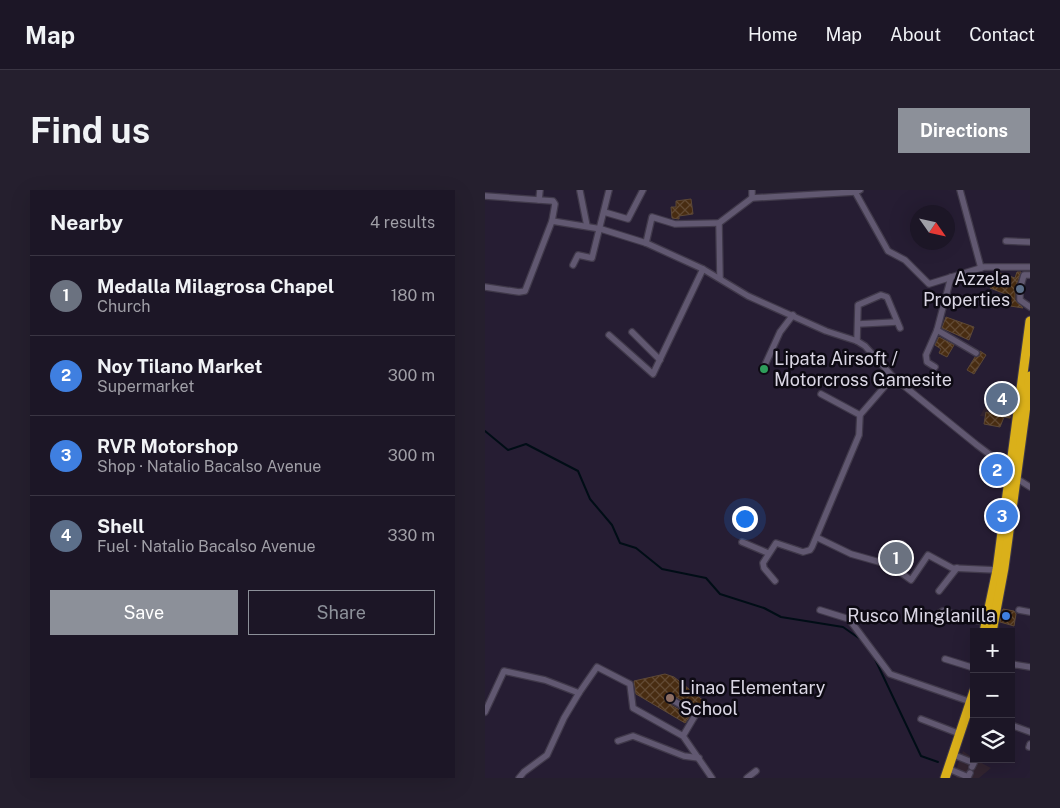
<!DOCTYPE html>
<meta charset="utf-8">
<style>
:root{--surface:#1c1626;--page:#251f2e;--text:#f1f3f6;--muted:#a09fa7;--line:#3a3543;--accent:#8c9099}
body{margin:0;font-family:"Public Sans",sans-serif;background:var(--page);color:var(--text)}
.controls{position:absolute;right:15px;bottom:15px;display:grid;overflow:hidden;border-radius:0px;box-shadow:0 5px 20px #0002}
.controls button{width:45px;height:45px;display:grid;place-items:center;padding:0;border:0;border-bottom:1px solid var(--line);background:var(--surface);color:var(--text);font:25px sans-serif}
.compass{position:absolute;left:425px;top:15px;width:45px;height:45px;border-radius:50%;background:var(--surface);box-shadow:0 5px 20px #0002;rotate:124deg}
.you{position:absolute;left:259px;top:328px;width:18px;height:18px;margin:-12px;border:4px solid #fff;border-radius:50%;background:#1a73e8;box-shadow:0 0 0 8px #1a73e833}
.badge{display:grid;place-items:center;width:32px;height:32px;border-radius:50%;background:var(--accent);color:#fff;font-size:16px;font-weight:700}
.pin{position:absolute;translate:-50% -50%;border:2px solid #fff;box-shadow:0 1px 5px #0006}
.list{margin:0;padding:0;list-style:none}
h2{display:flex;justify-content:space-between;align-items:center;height:65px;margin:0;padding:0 20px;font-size:21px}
h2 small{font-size:16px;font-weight:400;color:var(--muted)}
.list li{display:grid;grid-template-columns:32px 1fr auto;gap:15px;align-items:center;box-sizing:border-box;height:80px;padding:0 20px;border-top:1px solid var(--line)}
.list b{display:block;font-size:19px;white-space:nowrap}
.list p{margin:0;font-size:16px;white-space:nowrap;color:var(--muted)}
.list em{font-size:16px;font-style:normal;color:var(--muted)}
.actions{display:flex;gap:10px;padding:15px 20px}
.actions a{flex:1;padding:11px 0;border:1px solid var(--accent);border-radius:0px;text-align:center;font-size:18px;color:var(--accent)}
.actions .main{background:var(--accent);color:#fff}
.icon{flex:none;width:28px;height:28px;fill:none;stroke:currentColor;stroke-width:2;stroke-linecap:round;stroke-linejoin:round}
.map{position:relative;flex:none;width:545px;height:588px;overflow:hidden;border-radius:0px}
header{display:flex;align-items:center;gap:30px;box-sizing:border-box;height:70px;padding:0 25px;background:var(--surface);border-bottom:1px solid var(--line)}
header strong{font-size:24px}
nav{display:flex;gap:28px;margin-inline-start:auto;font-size:18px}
.intro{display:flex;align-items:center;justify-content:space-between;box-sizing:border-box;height:120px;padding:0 30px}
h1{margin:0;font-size:35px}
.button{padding:12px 22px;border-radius:0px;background:var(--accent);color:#fff;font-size:18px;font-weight:700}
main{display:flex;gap:30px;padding:0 30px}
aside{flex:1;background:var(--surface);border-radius:0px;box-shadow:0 5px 20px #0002}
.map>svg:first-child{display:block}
.commercial{fill:#322430}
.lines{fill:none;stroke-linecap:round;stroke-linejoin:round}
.stream{stroke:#000d16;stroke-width:2}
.building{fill:url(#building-cross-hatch);stroke:#5d4836}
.minor-casing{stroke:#40394a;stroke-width:8}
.highway-casing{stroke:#40394a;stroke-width:11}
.minor{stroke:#615871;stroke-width:5.5}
.highway{stroke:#dab01a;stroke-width:9}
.service-dot{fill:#5c6f8a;stroke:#0d0a13;stroke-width:2}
.leisure-dot{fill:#2e9e5b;stroke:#0d0a13;stroke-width:2}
.shop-dot{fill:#3f7fe0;stroke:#0d0a13;stroke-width:2}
.education-dot{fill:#8d6e63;stroke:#0d0a13;stroke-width:2}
.labels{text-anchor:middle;stroke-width:5;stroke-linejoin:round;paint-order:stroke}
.poi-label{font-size:18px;fill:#dad6e4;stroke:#0d0a13;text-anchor:end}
</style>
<header>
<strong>Map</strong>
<nav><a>Home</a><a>Map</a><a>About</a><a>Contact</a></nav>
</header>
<div class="intro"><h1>Find us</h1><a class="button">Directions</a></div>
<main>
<aside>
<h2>Nearby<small>4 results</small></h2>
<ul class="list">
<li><span class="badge" style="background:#6b7280">1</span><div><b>Medalla Milagrosa Chapel</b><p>Church</p></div><em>180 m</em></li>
<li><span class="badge" style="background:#3f7fe0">2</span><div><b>Noy Tilano Market</b><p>Supermarket</p></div><em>300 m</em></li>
<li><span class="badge" style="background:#3f7fe0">3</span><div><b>RVR Motorshop</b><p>Shop · Natalio Bacalso Avenue</p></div><em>300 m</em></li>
<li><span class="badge" style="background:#5c6f8a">4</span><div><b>Shell</b><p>Fuel · Natalio Bacalso Avenue</p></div><em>330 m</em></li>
</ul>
<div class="actions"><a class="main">Save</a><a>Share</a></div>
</aside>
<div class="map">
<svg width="545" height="588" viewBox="0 0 545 588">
<defs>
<pattern id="building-cross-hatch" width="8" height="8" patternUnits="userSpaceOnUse" patternTransform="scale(1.25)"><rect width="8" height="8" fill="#482c11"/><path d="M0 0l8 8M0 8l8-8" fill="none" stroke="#624a34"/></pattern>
</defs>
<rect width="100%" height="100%" fill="#261d33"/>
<g class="commercial">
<polygon points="513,194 532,196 528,229 495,226"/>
<polygon points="478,561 489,569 506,578 494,588 472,588 469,585"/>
</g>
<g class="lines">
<g class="stream">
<polyline points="0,241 23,260 41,254 93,281 105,309 127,335 135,353 151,358 177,379 221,388 235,404 279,418 296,427 358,437 378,451"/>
<polyline points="389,467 436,566 453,572"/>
</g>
</g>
<g class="building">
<polygon points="206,9 208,24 194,26 194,29 187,28 186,17 191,17 191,11"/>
<polygon points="512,82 530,88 532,82 536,82 530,98 530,110 538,118 519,115 523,105 505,98"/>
<polygon points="461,127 489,137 484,150 457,138"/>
<polygon points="454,147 469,155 462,167 454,163 456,159 450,155"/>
<polygon points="495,161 501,165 489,184 482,180 490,167 495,166"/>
<polygon points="508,204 509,216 519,222 525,223 525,228 519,227 515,237 499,234 501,222 505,223"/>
<polygon points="518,419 529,421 531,424 529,436 515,432"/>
<polygon points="180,484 189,487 220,512 214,521 191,507 185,508 186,515 205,526 200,533 151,504 149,491"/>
</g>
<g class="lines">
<g class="minor-casing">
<g id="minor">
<polyline points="369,0 403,61 420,70 444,94 499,77 545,77"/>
<polyline points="475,0 496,78"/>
<polyline points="95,1 102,36"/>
<polyline points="0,6 68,11 70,14 67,31 40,101 34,102 0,97"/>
<polyline points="267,8 267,0"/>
<polyline points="54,10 55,0"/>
<polyline points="119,22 143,29 158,0"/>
<polyline points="67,31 116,39 161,53 218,79 263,106 341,141 372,151 380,156 408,187 492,255 516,273 527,275"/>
<polyline points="521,51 545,52"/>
<polyline points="161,53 167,27 190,34 234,33"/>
<polyline points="88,75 93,65 107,68 124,0"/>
<polyline points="545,85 539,85 535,99 535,110 545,117"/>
<polyline points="235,88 234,33 267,8 370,2 375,0"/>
<polyline points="373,134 412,132"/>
<polyline points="452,140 491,163"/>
<polyline points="147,142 175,170"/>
<polyline points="124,145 168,184 218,79"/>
<polyline points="372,151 373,115 396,105 402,107 415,138"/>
<polyline points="279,177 295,142 308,125"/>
<polyline points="450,177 442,172 441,165 452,140 466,87"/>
<polyline points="336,204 375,225"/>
<polyline points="513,204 520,201 535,204"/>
<polyline points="512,212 521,218 533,219"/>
<polyline points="531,288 545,297"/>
<polyline points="333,348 366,364 405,375 426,390 443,365 467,378 512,380"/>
<polyline points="257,352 283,363"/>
<polyline points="405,375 417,354"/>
<polyline points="290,391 279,378 278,373 291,353 318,362 325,360 327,357 374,245 375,225 408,187"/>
<polyline points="454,401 472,378"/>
<polyline points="335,420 364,429 405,484 486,512"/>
<polyline points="534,420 545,422"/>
<polyline points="453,424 458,421 501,433"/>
<polyline points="460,469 489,478"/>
<polyline points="526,474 545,477"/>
<polyline points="94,503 112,477 145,494 148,518 198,546 227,588"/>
<polyline points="189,511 211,524 198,546"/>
<polyline points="0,522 19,481 60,490 94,503 79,528 62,565 39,582 34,588"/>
<polyline points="436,529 475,544"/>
<polyline points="526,535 545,542"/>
<polyline points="133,551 148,546 199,566 214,568"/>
<polyline points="544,557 545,554"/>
<polyline points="469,565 489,573 487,577"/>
<polyline points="464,579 483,587 485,583"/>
<polyline points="262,588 271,581"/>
</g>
</g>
<g class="highway-casing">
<g id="highway">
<polyline points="499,442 512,380 545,131"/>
<polyline points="507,442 519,378 545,186"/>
<polyline points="460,588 489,501"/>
</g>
</g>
<use href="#minor" class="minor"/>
<use href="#highway" class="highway"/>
</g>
<circle class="service-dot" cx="535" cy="99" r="5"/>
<circle class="leisure-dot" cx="279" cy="179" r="5"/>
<circle class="shop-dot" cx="521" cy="426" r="5"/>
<circle class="education-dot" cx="185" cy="508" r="5"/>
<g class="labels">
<g class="poi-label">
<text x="525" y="95">Azzela<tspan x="525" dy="21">Properties</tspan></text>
<text x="289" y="175" text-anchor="start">Lipata Airsoft /<tspan x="289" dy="21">Motorcross Gamesite</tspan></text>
<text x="511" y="432">Rusco Minglanilla</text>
<text x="195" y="504" text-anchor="start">Linao Elementary<tspan x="195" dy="21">School</tspan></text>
</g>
</g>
</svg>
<div class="controls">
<button>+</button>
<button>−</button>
<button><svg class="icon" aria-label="layers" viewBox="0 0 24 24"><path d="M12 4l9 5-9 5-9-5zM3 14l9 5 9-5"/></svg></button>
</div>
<svg class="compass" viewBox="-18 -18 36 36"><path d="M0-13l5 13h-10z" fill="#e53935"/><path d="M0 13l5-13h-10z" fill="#a09fa7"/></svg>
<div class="you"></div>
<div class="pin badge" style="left:411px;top:368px;background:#6b7280">1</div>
<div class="pin badge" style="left:512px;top:280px;background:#3f7fe0">2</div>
<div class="pin badge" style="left:517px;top:326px;background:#3f7fe0">3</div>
<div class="pin badge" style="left:517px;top:209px;background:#5c6f8a">4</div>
</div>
</main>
